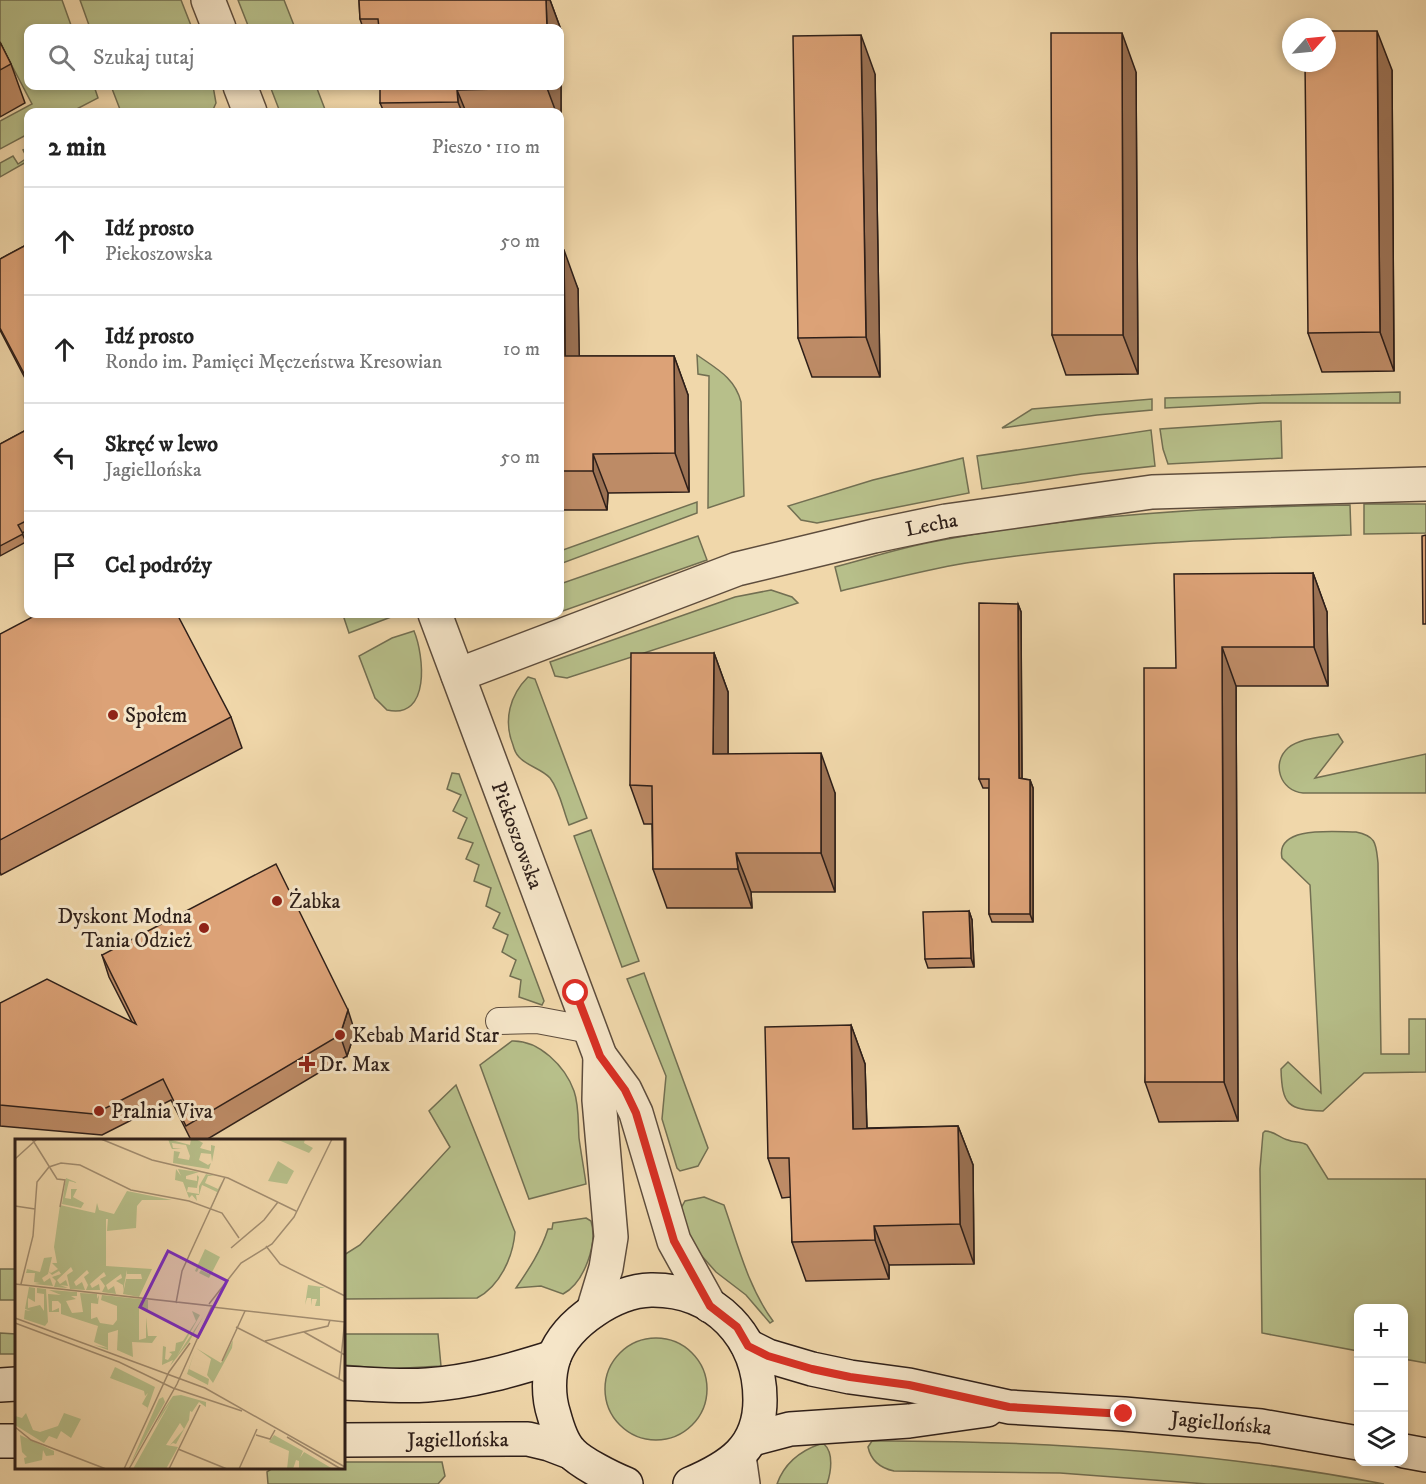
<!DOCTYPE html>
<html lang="pl">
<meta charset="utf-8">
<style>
:root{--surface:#fff;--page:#f2f2f2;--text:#222;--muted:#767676;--line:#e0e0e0}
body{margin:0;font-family:"IM FELL DW Pica",serif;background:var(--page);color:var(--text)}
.controls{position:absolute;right:18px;bottom:18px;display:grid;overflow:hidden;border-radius:12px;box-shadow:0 3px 9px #0003}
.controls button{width:54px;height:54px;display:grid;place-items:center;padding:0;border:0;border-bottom:2px solid var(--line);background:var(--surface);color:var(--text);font:30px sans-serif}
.compass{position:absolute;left:1282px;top:18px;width:54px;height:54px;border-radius:50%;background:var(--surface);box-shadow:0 3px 9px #0003;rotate:63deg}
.stop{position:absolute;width:18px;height:18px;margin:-14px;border:4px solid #d93025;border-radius:50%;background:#fff}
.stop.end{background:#d93025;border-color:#fff;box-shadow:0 2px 6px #0008}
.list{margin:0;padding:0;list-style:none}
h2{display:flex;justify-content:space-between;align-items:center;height:78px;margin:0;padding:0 24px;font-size:26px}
h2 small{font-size:20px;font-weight:400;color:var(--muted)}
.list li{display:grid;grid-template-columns:39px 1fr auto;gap:18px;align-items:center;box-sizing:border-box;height:108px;padding:0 24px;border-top:2px solid var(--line)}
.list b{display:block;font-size:22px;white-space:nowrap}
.list p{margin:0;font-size:20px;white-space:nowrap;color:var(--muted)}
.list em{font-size:20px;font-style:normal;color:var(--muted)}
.icon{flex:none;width:33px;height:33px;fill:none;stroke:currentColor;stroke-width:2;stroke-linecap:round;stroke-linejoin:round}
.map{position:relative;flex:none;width:1426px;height:1484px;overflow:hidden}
.search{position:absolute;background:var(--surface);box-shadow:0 3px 9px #0003;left:24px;top:24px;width:540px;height:66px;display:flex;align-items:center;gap:15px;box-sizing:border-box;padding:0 21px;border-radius:12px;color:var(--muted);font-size:22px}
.panel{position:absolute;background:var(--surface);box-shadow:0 3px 9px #0003;left:24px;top:108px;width:540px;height:510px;border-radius:12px}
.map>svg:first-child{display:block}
.green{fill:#b7bf8a;stroke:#726f52;stroke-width:1.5}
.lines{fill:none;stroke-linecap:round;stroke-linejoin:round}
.lane-casing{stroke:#5e4d3d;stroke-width:28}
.street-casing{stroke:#5e4d3d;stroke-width:36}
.secondary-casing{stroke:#2e1f19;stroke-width:36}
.lane{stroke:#f5e5c8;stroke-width:26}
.street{stroke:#f5e5c8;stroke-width:33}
.secondary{stroke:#f5e5c8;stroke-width:33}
.wall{fill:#bd8b66;stroke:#2e1f19;stroke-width:1.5}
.shaded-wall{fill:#9a7153;stroke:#2e1f19;stroke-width:1.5}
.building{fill:#dca277;stroke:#2e1f19;stroke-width:1.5}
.route{stroke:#d93025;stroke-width:8}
.poi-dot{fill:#8f2418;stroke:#f5e5c8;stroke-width:2}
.labels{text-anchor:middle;stroke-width:6;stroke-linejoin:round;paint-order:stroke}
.street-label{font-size:21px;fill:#2e1f19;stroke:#f5e5c8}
.poi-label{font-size:21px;fill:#2e1f19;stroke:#f5e5c8;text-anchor:start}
.inset-road{fill:none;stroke:#a28d70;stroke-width:1.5}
.view{fill:#7b2cbf;fill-opacity:0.15;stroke:#7b2cbf;stroke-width:3}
.inset-edge{fill:none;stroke:#2e1f19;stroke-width:3}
</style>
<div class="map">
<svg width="1426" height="1484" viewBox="0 0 1426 1484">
<rect width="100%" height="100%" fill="#f0d7aa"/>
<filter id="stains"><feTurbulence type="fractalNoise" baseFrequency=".00333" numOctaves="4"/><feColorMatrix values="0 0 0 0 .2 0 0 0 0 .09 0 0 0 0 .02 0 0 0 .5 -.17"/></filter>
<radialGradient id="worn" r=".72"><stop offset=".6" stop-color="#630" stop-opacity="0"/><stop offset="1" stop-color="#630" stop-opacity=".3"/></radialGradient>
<g class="green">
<polygon points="0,0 62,0 72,28 28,28 28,86 94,86 98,98 71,112 28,112 28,134 0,149 0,121 32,104 0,43"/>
<polygon points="80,0 181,0 192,28 90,28"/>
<polygon points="238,0 284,0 295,28 249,28"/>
<polygon points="111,86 213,86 216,103 212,112 121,112"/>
<polygon points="270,86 316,86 326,112 280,112"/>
<polygon points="28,148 28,161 0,177 0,163 13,156 18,164 27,158 23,150"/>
<path d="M697,355C717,369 735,378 741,402L744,496L708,508L709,376L698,374Z"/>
<polygon points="1400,392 1400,403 1262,403 1165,408 1165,398"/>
<polygon points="1152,399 1152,410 1097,415 1002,428 1032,409"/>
<polygon points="1281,421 1282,458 1168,464 1163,449 1160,429"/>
<polygon points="1151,430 1155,466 1082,474 982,489 977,456"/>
<polygon points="963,458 969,493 817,523 801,520 788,506 873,480"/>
<polygon points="697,502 697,513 560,564 560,551"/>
<polygon points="1364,504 1426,504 1426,533 1364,534"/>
<path d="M1350,505L1351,535C1222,539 1093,543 966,563C924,570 883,581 841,591L835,567C869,558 903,547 937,541C1073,515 1212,507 1350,505Z"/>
<polygon points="698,536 707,560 560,612 560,584"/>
<polygon points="771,590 792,597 798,603 567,678 555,676 550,662 735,597"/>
<polygon points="348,614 399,614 349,633 343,615"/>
<path d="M414,631C424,655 431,720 387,710L375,698L359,656L392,638Z"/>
<path d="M528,677L535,679L587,818L569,825C563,810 560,791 550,778C542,769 527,766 519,757C516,754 514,749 513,745C503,720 510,695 528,677Z"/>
<path d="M1338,734L1343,742L1315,778L1426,754V793H1303C1280,791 1271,763 1288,748C1300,738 1323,737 1338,734Z"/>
<polygon points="452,773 459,774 544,1001 542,1005 519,997 521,980 510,976 516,960 502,952 508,935 493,928 500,913 486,906 491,888 474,881 479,865 466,859 473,843 458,838 467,818 453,811 461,795 447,789"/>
<polygon points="591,830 639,961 622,967 574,836"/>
<path d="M1356,832C1377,836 1376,845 1378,863L1381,1054H1409V1019H1426V1072L1364,1073L1323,1111C1288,1110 1282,1105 1281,1069L1288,1062L1321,1093L1310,885L1282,858C1275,825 1336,832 1356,832Z"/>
<polygon points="644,973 708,1148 698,1166 680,1171 677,1168 662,1119 666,1076 627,979"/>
<path d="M512,1041C539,1040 565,1066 574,1091C579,1105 578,1122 579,1138C581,1153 584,1169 586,1184L529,1199L480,1065Z"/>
<path d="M456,1085L515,1232C513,1257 500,1286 477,1298L344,1299V1255L360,1245L450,1147L429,1111Z"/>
<path d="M1265,1131C1274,1131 1280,1138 1288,1140C1295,1143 1301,1141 1307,1145L1328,1179H1426V1363L1404,1359V1308H1358V1351L1262,1333L1260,1169L1263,1133Z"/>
<path d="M704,1197L724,1205C738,1245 748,1287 773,1321L770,1323L746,1295L716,1272L701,1255L691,1240L680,1210L685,1201Z"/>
<path d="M586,1218L591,1221C598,1244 584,1283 563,1294L541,1286L516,1288C529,1269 541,1251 548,1229H552L553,1223Z"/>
<rect x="0" y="1269" width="16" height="31"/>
<polygon points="0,1333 16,1334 16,1354 0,1354"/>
<polygon points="344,1334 438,1334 441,1366 388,1369 344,1365"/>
<circle cx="656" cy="1389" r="51"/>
<path d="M872,1441C1044,1440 1216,1452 1384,1484H1207L1060,1473L894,1471C880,1468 871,1461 868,1447Z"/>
<path d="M820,1444H824C834,1453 831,1472 827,1484H777C784,1464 800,1451 820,1444Z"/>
<polygon points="344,1462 442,1462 445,1476 438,1484 268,1484 267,1472 273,1468 344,1468"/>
</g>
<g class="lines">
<g class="lane-casing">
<polyline id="lane" points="499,1021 537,1020 590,1030"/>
</g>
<g class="street-casing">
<g id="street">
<polyline points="208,0 219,28"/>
<polyline points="240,86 250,112"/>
<path id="s1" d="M435,614L600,1056L625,1090L636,1113L674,1241L710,1306"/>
<path id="s2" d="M458,675L737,569L874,536L946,521L1152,492L1426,484"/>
<polyline points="593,1311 606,1268 611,1237 599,1100 600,1056"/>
<polyline points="739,1456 743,1484"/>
</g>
</g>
<g class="secondary-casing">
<g id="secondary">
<path id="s3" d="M748,1346L768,1356L812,1369L850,1377L909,1385L1009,1407L1124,1414L1261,1426L1358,1443"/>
<path d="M344,1383C371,1384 399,1387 427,1385C471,1382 513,1370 554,1357"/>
<polyline points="0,1385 16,1384"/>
<polyline points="752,1439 790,1429 909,1421 987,1410"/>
<path id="s4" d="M344,1440L528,1439L549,1444L570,1452"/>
<polyline points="0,1441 16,1441"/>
<polyline points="1404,1451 1426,1455"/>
<path d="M626,1484C611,1478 581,1463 571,1452C562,1443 557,1426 554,1415C548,1397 548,1375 554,1357C567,1322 615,1291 651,1290C715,1289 760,1337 760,1400C760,1448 730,1467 690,1484"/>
</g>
</g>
<use href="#lane" class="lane"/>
<use href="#street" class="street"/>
<use href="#secondary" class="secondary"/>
</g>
<g class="wall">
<polygon points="359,0 550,0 561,30 561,127 560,127 560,112 384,112 380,103 560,28 363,28 360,19"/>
<polygon points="0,42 11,64 25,103 0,117"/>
<polygon points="1392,70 1394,371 1322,372 1308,333"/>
<polygon points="1136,72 1138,374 1066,375 1052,335"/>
<polygon points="875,74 880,377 812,377 798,338"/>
<polygon points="28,244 28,384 0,330 0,259"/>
<polygon points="560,250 578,289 579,356 674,356 688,395 689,492 608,493 607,510 560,510"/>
<polygon points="28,429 28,530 22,533 26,542 0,556 0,444"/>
<polygon points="1313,573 1327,612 1328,686 1236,686 1238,1121 1159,1122 1145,1082 1176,668"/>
<polygon points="1018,604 1021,612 1022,779 1030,780 1033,788 1033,922 992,922 989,914 989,788 983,788 979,779"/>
<polygon points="0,634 231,717 242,748 1,875 0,872"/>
<polygon points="714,653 728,692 728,754 835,793 835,892 751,892 752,908 667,908 653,869 652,824 644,824 630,785"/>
<polygon points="969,911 972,920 974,967 928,968 925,959"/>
<polygon points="102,955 355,1032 347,1056 206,1140 191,1140 171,1100 102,1135 0,1126 0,1003 132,1022 109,977"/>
<polygon points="851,1025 865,1064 867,1128 958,1126 973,1165 974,1264 889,1265 889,1279 806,1281 792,1242 791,1197 782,1198 768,1158"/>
</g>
<g class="shaded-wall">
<polygon points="546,0 550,0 561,30 561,127 560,123 560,112 556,112 547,88 547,86 560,86 560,28 547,28"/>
<polygon points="1377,31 1392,70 1394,371 1380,332"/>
<polygon points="1122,33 1136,72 1138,374 1123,335"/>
<polygon points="861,35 875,74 880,377 866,337"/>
<polygon points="457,90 466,112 462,112 458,102"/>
<polygon points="564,250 578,289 580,395 565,356"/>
<polygon points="674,356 688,395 689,492 675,453"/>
<polygon points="593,454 608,493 607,510 593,471"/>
<polygon points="1313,573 1327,612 1328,686 1314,647"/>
<polygon points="1018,604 1021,612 1022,787 1019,778"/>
<polygon points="1222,647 1236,686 1238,1121 1224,1082"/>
<polygon points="714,653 728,692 728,793 713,754"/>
<polygon points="821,753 835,793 835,892 821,853"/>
<polygon points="1030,780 1033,788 1033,922 1030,914"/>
<polygon points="736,853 751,892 752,908 738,869"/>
<polygon points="969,911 972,920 974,967 971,958"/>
<polygon points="348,1010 355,1032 347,1056 340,1035"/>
<polygon points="851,1025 865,1064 868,1168 853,1129"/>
<polygon points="958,1126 973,1165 974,1264 960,1224"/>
<polygon points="874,1226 889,1265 889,1279 875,1240"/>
</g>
<g class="building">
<polygon points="359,0 546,0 547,28 379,28 378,19 360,19"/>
<polygon points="1327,31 1377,31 1380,332 1308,333 1305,63 1327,63"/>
<polygon points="1051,33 1122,33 1123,335 1052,335"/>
<polygon points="861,35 866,337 798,338 793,36"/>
<polygon points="0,42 11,64 0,70"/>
<polygon points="380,86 547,86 547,88 457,90 458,102 380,103"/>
<polygon points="28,244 28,381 0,328 0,259"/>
<polygon points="560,250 564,250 565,356 674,356 675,453 593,454 593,471 560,471"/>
<polygon points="28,429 28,520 18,525 23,534 0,546 0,444"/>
<polygon points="1426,535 1426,624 1423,624 1422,536"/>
<polygon points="1313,573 1314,647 1222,647 1224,1082 1145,1082 1144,668 1176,668 1174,574"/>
<polygon points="979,603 1018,604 1019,778 1030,780 1030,914 989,914 989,779 979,779"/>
<polygon points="38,614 177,614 231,717 0,840 0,634"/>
<polygon points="631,653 714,653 713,754 821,753 821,853 736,853 738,869 653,869 652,786 630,785"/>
<polygon points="276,864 348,1010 340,1035 186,1126 163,1079 94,1114 0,1105 0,1003 47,979 136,1024 102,955"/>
<polygon points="969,911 971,958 925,959 923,912"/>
<polygon points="851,1025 853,1129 958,1126 960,1224 874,1226 875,1240 792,1242 789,1158 768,1158 765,1027"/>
</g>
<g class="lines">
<polyline class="route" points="576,993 600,1056 625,1090 636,1113 674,1241 710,1306 737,1327 748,1346 768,1356 812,1369 850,1377 909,1385 1009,1407 1124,1414"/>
</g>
<g class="poi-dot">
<circle cx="113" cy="715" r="6"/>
<circle cx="277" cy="901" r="6"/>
<circle cx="204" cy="928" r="6"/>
<circle cx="340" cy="1035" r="6"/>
<path d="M304 1055h6v6h6v6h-6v6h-6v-6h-6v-6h6z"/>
<circle cx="99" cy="1111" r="6"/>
</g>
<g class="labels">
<g class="street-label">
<text dy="7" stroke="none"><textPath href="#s2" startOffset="498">Lecha</textPath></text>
<text dy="7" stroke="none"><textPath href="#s1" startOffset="236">Piekoszowska</textPath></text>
<text dy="7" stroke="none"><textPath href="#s3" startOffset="482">Jagiellońska</textPath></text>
<text dy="7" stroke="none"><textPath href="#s4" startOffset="114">Jagiellońska</textPath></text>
</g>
<g class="poi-label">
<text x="125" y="722">Społem</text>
<text x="289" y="908">Żabka</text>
<text x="192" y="923" text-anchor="end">Dyskont Modna<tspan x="192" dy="24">Tania Odzież</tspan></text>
<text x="352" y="1042">Kebab Marid Star</text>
<text x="319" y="1071">Dr. Max</text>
<text x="111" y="1118">Pralnia Viva</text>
</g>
</g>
<g transform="translate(15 1139)">
<rect width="330" height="330" fill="#f0d7aa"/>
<path d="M153,0L175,6L176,0H181L188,4L185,9L196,12V6L200,7L197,23L196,15L186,14L184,21L193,26L196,24L194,30L158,24L159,12L165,13L163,19L174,21L175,17L171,6L157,4L158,9L167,10H157L156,8ZM261,0H290L289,4L298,9L294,14ZM263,22L279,32L272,45L253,42ZM161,30L166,37L163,30L184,33L171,37V40L182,42V36L184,38L182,49L173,48L172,53L184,55V47L191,35L199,37H193L190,44L203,50L208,41L197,68L202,53L187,46L184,56H181L182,62L177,56L174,59L168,43L160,41ZM51,39L63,44L54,42L50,59L56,60V50H62L58,58L69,64L66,69L47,65ZM112,52L157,61H127L122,67L121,89L92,92L93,80H91V127L137,130L124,158L108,155L111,140H127L126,135H112V131L108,152V146L101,142L107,139L106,135L91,146L93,151L99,147L101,155L87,153L90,147L85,140L91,137L89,133L75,145L77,149L84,145L85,151H71L73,146L69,138L74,134L72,131L59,143L61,147L67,143L70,151L55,150L52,136L58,132L56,128L42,141L45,145L51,141L53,147L45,146L53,149L39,148L41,142L37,138L46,135L44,132L37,136L33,132L36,134L43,130L37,124H42L39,108L45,66L80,74L82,64L84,71L99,75ZM190,110L205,118L194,139L184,134L186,131L194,135V131L185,127L182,133L180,132ZM37,118L33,135L27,139L29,143L35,139L38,147L19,145L25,144L19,143L20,134H11L12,130L25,133L29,119ZM293,146L307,148L310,149H305V167H300L302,160H297V167L296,159H292L290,166ZM14,148L20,149V163L13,159V169L25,166L29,172V155L22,154V149L31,150L33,183L30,187L9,180L10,171L16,172L10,170ZM34,151L62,153V157H56L61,160L51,162L57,174L68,173L65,154L82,155V160L84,156L83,165L76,164V180L82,178L85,184L98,186L102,181V167L86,161L87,156L133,161V172L124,169V201L131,199V178L133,197H142L137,204L117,203L118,218L102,211L103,191L93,194V211L79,206L93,209L79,203L83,187L46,175V165L43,162H37V172L44,169V173H34L33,155L46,156ZM177,172L185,176L162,217L188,178L174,203L155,227L158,221L147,226L148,207L151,208L150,220L153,221L157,215L154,213L160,212L161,204L168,202L181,182ZM218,201L217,209L198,244L192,236L196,220L181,209L206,224ZM180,211L174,230L194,240L193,246L172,235ZM100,228L140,248L131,274L133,269L127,265L133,254L130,257L129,252L95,239ZM166,256L191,263V268L184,263L175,276L177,273L175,272L174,281L161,305L158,304L155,306L169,290L165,284L151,306L163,308L151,330H118L156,262L141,286L147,273L158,257ZM148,258L150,263L115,326L144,260ZM11,274L18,291L25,293L43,287L49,274L66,280L56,299L46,292L42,300L34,297L29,304L0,286V277L7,279ZM5,296L39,312V316L31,317L28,311L27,321L10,325L9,319L12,318L7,313ZM259,296L288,312L285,319L289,313L318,330H284V322L281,321L278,330H272L274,312L254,303Z" fill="#b7bf8a"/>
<path class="inset-road" d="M17,0L42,40L50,41L45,68M86,0L137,21L213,39L281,72M0,20L22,0M0,67L20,70M251,107L265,125L330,157M216,109L249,81L263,63M0,145L197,167L162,245L114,330M6,145L18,97L22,43L34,28L46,24L65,26L116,51L174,62L207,74L224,99M161,164L167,132L210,38M194,165L226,124L257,105L279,78L317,0M197,168L330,183M0,179L190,249L330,328M0,184L104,223L158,249L227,272M221,188L330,243M289,193L330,216M250,202L313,187L315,181M207,222L230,172M324,240L330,179M0,288L16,301L91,330M241,296L255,300L260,291M272,298L326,330M163,310L212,330M109,330L154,233L175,204M154,330L185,266M224,330L242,290"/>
<path class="view" d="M153,112L212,142L183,198L125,168Z"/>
<rect width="330" height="330" class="inset-edge"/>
</g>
<rect width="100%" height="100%" filter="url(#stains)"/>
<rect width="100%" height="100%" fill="url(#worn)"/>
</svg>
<div class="controls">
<button>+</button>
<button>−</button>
<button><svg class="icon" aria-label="layers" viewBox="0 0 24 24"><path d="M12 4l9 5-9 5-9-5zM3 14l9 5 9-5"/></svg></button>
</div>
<svg class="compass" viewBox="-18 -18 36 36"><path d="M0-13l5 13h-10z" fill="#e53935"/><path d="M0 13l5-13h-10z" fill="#767676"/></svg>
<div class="stop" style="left:576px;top:993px"></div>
<div class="stop end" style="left:1124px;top:1414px"></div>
<div class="search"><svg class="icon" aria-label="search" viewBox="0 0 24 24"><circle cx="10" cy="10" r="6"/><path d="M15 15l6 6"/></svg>Szukaj tutaj</div>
<section class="panel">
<h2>2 min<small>Pieszo · 110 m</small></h2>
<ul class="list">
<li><svg class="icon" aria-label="ahead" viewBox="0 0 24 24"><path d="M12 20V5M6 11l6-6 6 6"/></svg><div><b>Idź prosto</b><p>Piekoszowska</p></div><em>50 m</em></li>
<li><svg class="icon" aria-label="ahead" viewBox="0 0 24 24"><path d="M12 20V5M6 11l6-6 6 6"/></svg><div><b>Idź prosto</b><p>Rondo im. Pamięci Męczeństwa Kresowian</p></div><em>10 m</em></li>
<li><svg class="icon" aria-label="left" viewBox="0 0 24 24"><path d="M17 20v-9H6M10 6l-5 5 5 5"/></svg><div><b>Skręć w lewo</b><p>Jagiellońska</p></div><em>50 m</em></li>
<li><svg class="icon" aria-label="arrive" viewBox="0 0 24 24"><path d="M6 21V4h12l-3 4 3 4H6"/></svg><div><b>Cel podróży</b></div></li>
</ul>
</section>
</div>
